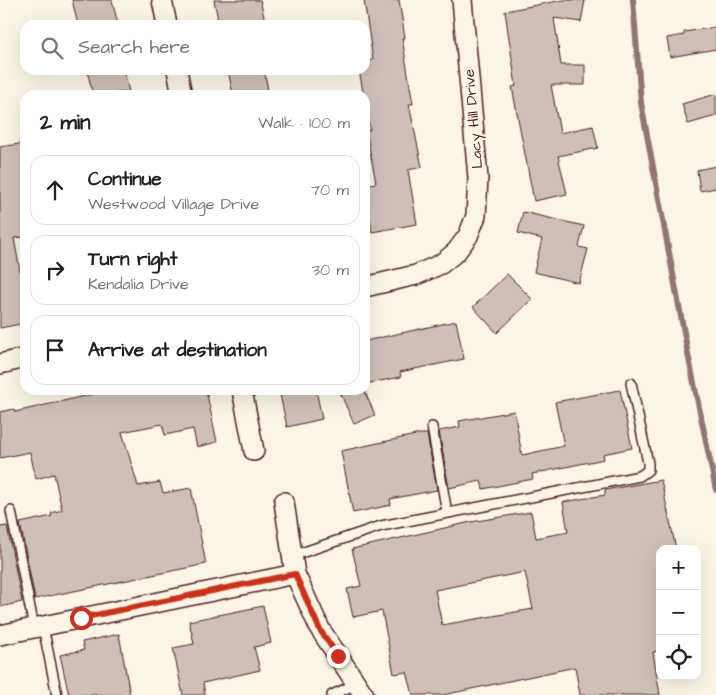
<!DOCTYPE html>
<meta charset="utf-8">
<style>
:root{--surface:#fff;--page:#f6f6f6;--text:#202124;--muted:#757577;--line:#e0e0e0}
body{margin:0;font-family:"Architects Daughter",sans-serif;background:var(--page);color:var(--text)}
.controls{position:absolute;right:15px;bottom:15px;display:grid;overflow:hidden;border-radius:10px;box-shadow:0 5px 20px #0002}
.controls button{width:45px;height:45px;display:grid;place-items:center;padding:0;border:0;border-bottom:1px solid var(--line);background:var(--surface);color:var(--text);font:25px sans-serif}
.stop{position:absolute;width:15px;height:15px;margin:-11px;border:4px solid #c8321e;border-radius:50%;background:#fff}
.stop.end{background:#c8321e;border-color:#fff;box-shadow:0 1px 5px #0008}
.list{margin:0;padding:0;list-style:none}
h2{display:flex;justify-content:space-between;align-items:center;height:65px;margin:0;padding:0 20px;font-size:21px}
h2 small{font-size:16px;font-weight:400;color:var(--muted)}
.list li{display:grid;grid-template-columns:32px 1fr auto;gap:15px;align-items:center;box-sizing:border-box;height:70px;margin:0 10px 10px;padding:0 10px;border:1px solid var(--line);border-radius:15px}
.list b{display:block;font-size:19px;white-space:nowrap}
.list p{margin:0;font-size:16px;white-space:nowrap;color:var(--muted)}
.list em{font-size:16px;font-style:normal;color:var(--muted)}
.icon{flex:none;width:28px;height:28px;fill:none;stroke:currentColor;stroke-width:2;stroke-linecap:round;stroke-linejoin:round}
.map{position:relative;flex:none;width:716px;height:695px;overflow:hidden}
.search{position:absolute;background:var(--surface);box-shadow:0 5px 20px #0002;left:20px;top:20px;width:350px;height:55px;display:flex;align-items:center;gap:12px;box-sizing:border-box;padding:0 18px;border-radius:15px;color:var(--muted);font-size:19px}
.panel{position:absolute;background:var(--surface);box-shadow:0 5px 20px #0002;left:20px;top:90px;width:350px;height:305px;border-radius:15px}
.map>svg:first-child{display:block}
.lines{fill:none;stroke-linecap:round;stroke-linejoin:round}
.stream{stroke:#917474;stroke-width:6}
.building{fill:#cfc0b7;stroke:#4a1f2b;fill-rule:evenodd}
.service-casing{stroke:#4a1f2b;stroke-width:12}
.minor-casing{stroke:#4a1f2b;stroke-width:22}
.service{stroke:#fcf5e5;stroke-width:9}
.minor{stroke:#fcf5e5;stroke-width:19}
.route{stroke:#c8321e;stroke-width:6}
.labels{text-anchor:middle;stroke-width:4;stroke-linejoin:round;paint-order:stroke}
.street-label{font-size:15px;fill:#4a1f2b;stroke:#fcf5e5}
</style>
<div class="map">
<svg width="716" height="695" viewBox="0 0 716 695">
<rect width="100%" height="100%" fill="#fcf5e5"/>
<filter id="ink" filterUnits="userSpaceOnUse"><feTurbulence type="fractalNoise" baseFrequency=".02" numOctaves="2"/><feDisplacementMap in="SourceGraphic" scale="10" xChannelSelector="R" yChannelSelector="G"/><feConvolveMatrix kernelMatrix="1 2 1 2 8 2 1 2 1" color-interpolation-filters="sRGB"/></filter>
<g filter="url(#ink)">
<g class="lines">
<polyline class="stream" points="633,0 641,103 688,354 716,490"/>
</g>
<g class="building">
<polygon points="72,0 112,0 118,25 78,25"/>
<polygon points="214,0 260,0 266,25 219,25"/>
<polygon points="364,0 399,0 405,38 402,38 413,104 409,104 422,167 408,170 417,224 372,232 365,185 376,183 366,130 370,130 359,70 365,70 365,61 373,60"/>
<polygon points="563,0 585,0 581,22 554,18 561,65 585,65 585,85 551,85 560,133 593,126 598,148 558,156 567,194 534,201 512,87 516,86 505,11"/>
<polygon points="716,27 716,49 670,57 667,38 684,35 684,32"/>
<polygon points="87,70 124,70 129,92 93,95"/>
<polygon points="228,70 264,70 269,95 233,95"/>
<polygon points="716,94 716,116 688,124 682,104"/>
<polygon points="25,143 25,237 14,238 20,271 25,270 25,323 0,328 0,147"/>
<polygon points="716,166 716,188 700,191 697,170"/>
<polygon points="523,212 584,226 579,247 588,249 579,283 534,272 542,239 518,233"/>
<polygon points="507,274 532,299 497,333 473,307"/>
<polygon points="456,321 464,359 400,372 401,377 365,384 365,341"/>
<polygon points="111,390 206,390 217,442 197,447 193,429 165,435 162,424 122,432 138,486 160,482 163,493 191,488 206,564 35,599 20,523 52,516 51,513 62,510 54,474 36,479 30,452 0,458 0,412 14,409 15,412"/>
<polygon points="279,390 316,390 322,419 287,427"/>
<polygon points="339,390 364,390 375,415 354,424"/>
<polygon points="620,390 632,448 603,454 604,459 532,474 533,479 483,489 481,481 449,488 439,431 460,427 459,421 514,411 522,455 564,446 555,402"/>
<polygon points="420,434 427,434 437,490 390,499 391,505 353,513 341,451"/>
<path d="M661,480L676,549H660V651L653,652L660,695H580L575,667L443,695H413L407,672L394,674L382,611L353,617L347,589L361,586L352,549L471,522L531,512L536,538L568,532L563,502L605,495V490ZM525,572L533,609L442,625L435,590Z"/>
<polygon points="7,526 22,602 0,607 0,527"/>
<polygon points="263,606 271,643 254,647 260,670 203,683 205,695 183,695 173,648 194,644 189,621"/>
<polygon points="119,634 130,695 69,695 60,655 84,650 82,642"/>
</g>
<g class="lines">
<g class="service-casing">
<g id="service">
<polyline points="432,427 447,513"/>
<polyline points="11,511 34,628"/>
<polyline points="292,556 381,526 640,476 648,470 648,463 631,383"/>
<polyline points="43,627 57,695"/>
<polyline points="332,695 356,684"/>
</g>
</g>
<g class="minor-casing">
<g id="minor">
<polyline points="162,0 167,25"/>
<polyline points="177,70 182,95"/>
<polyline points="365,287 416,275 441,264 456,252 468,236 476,216 478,178 462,0"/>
<polyline points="0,364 25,358"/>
<polyline points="242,390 254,451"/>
<polyline points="284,502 295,574 320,629 364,695"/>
<polyline points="0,635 295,574"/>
</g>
</g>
<use href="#service" class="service"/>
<use href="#minor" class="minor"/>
</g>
</g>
<g class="lines" filter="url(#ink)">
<polyline class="route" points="81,618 295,574 320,630 338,656"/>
</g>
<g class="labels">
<g class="street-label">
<text transform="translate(473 119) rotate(-95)" y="5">Lacy Hill Drive</text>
</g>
</g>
</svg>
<div class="controls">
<button>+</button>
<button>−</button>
<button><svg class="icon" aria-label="locate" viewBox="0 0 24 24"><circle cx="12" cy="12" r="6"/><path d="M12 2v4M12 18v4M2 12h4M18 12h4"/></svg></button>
</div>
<div class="stop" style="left:81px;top:618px"></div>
<div class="stop end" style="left:338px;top:656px"></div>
<div class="search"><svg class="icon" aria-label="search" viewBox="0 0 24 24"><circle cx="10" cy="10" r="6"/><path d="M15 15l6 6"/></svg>Search here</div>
<section class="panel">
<h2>2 min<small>Walk · 100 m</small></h2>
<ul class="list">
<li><svg class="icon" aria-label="ahead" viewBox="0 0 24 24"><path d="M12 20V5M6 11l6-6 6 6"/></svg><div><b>Continue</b><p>Westwood Village Drive</p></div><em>70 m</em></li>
<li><svg class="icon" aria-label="right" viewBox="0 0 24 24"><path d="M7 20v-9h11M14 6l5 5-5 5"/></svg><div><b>Turn right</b><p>Kendalia Drive</p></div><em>30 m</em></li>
<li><svg class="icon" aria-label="arrive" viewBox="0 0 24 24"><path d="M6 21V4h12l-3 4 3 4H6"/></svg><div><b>Arrive at destination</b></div></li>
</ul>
</section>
</div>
